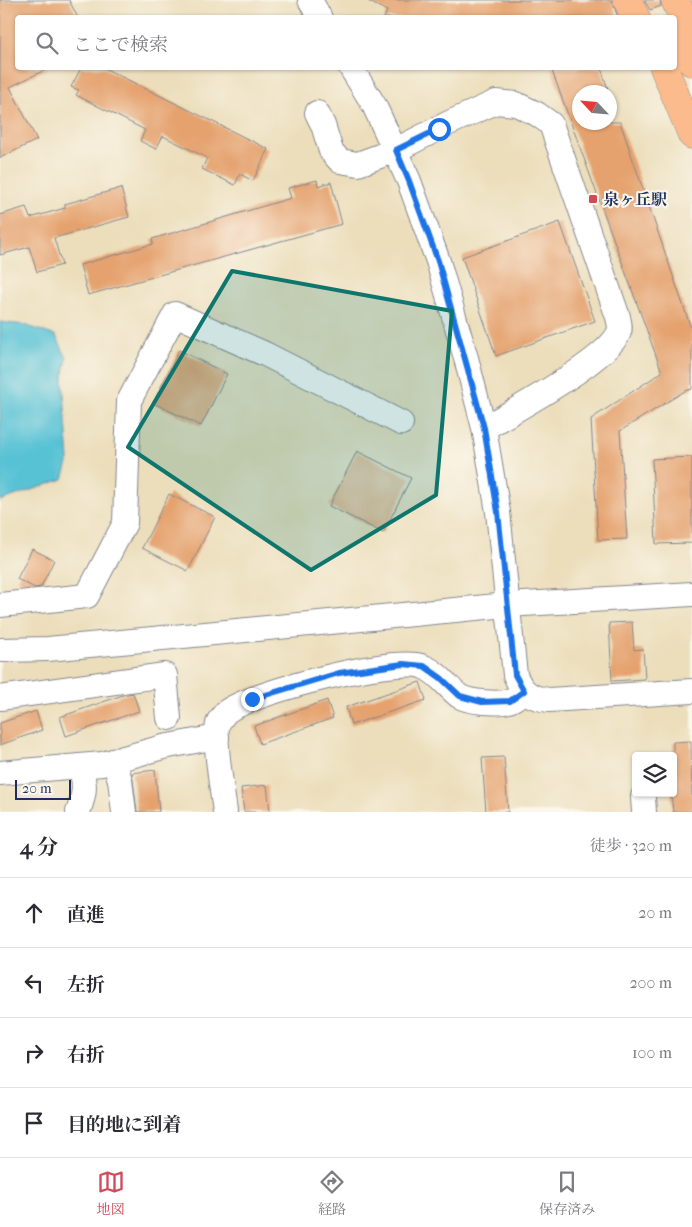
<!DOCTYPE html>
<html lang="ja">
<meta charset="utf-8">
<style>
:root{--surface:#fff;--page:#f2f2f3;--text:#2b2b33;--muted:#7c7c81;--line:#e1e1e2;--accent:#d1495b}
body{margin:0;font-family:"IM FELL French Canon","Noto Serif JP",serif;background:var(--page);color:var(--text)}
.controls{position:absolute;right:15px;bottom:15px;display:grid;overflow:hidden;border-radius:5px;box-shadow:0 1px 4px #0004}
.controls button{width:45px;height:45px;display:grid;place-items:center;padding:0;border:0;border-bottom:1px solid var(--line);background:var(--surface);color:var(--text);font:25px sans-serif}
.compass{position:absolute;left:572px;top:85px;width:45px;height:45px;border-radius:50%;background:var(--surface);box-shadow:0 1px 4px #0004;rotate:296deg}
.scale{position:absolute;left:15px;bottom:12px;width:56px;box-sizing:border-box;padding-left:5px;border:2px solid #1b2f5e;border-top:0;font-size:14px;line-height:18px;white-space:nowrap;color:#1b2f5e;-webkit-text-stroke:4px #fbf7ec;paint-order:stroke}
.stop{position:absolute;width:15px;height:15px;margin:-11px;border:4px solid #1a73e8;border-radius:50%;background:#fff}
.stop.end{background:#1a73e8;border-color:#fff;box-shadow:0 1px 5px #0008}
.list{margin:0;padding:0;list-style:none}
h2{display:flex;justify-content:space-between;align-items:center;height:65px;margin:0;padding:0 20px;font-size:21px}
h2 small{font-size:16px;font-weight:400;color:var(--muted)}
.list li{display:grid;grid-template-columns:32px 1fr auto;gap:15px;align-items:center;box-sizing:border-box;height:70px;padding:0 20px;border-top:1px solid var(--line)}
.list b{display:block;font-size:19px;white-space:nowrap}
.list em{font-size:16px;font-style:normal;color:var(--muted)}
.icon{flex:none;width:28px;height:28px;fill:none;stroke:currentColor;stroke-width:2;stroke-linecap:round;stroke-linejoin:round}
.map{position:relative;flex:none;width:692px;height:812px;overflow:hidden}
.search{position:absolute;background:var(--surface);box-shadow:0 1px 4px #0004;left:15px;right:15px;top:15px;height:55px;display:flex;align-items:center;gap:12px;box-sizing:border-box;padding:0 18px;border-radius:5px;color:var(--muted);font-size:19px}
.sheet{height:345px;background:var(--surface)}
nav{display:flex;justify-content:space-around;align-items:center;box-sizing:border-box;height:70px;border-top:1px solid var(--line);background:var(--surface);font-size:14px;color:var(--muted)}
nav a{display:grid;justify-items:center;gap:2px}
nav .on{color:var(--accent)}
.map>svg:first-child{display:block}
.water{fill:#59c2d5;stroke:#3a789a}
.building{fill:#e5a26e}
.lines{fill:none;stroke-linecap:round;stroke-linejoin:round}
.minor-casing{stroke:#84868c;stroke-width:26}
.major-casing{stroke:#84868c;stroke-width:29}
.minor{stroke:#fff;stroke-width:24}
.major{stroke:#fbbb8c;stroke-width:28}
.route{stroke:#1a73e8;stroke-width:6}
.marked{fill:#0f766e;fill-opacity:0.2;stroke:#0f766e;stroke-width:4;stroke-linejoin:round}
.poi-dot{fill:#d1495b;stroke:#fbf7ec;stroke-width:2}
.labels{text-anchor:middle;stroke-width:4;stroke-linejoin:round;paint-order:stroke}
.poi-label{font-size:16px;font-weight:bold;fill:#1b2f5e;stroke:#fbf7ec;text-anchor:start}
</style>
<div class="map">
<svg width="692" height="812" viewBox="0 0 692 812">
<rect width="100%" height="100%" fill="#fbf7ec"/>
<filter id="ink" filterUnits="userSpaceOnUse"><feTurbulence type="fractalNoise" baseFrequency=".02" numOctaves="2"/><feDisplacementMap in="SourceGraphic" scale="10" xChannelSelector="R" yChannelSelector="G"/><feConvolveMatrix kernelMatrix="1 2 1 2 8 2 1 2 1" color-interpolation-filters="sRGB"/></filter>
<filter id="wash" filterUnits="userSpaceOnUse"><feTurbulence type="fractalNoise" baseFrequency=".0096" numOctaves="4" result="noise"/><feDisplacementMap in="SourceGraphic" scale="20" xChannelSelector="R" yChannelSelector="G"/><feGaussianBlur stdDeviation="1.12" result="paint"/><feColorMatrix in="noise" values="0 0 0 0 0 0 0 0 0 0 0 0 0 0 0 0 0 1.4 0 .05"/><feComposite in="paint" operator="in"/></filter>
<g filter="url(#wash)">
<rect width="100%" height="100%" fill="#ecdebb"/>
<polygon class="water" points="0,322 25,325 56,336 67,358 63,379 69,460 63,479 0,501"/>
<g id="blocks">
<g class="building">
<polygon points="0,0 69,0 78,18 18,18 18,68 49,68 10,87 37,140 0,158"/>
<polygon points="366,0 612,0 618,18 384,18 387,11"/>
<polygon points="644,0 660,0 661,6 650,10"/>
<polygon points="81,68 104,68 268,149 253,181 240,174 235,185 202,169 207,158 163,136 156,149 140,141 145,130 76,95 79,90 71,87"/>
<polygon points="551,68 601,68 609,92 580,92 580,122 620,122 692,331 692,389 685,391 620,431 627,539 598,540 591,419 662,372"/>
<polygon points="317,180 318,186 331,182 342,224 88,295 80,265 153,244 152,239 291,198 288,188"/>
<polygon points="121,188 129,217 54,238 62,265 37,272 29,247 0,255 0,215 26,207 30,218 65,208 65,204"/>
<polygon points="560,222 595,321 496,356 462,257"/>
<polygon points="179,350 227,374 201,426 153,403"/>
<polygon points="357,451 411,478 383,533 329,506"/>
<polygon points="692,457 692,543 656,544 652,459"/>
<polygon points="169,494 215,517 188,571 142,548"/>
<polygon points="32,549 54,560 41,587 35,588 17,579"/>
<polygon points="632,622 634,650 643,649 645,679 612,681 609,623"/>
<polygon points="420,682 426,700 351,725 346,707"/>
<polygon points="133,693 139,711 66,736 60,717 123,695"/>
<polygon points="327,700 333,718 260,744 254,726"/>
<polygon points="36,711 42,730 0,745 0,723"/>
<polygon points="691,741 692,812 673,812 671,793 673,793 673,742"/>
<polygon points="504,757 508,812 486,812 482,758"/>
<polygon points="155,770 159,812 137,812 132,773"/>
<polygon points="267,785 270,812 244,812 241,788"/>
</g>
</g>
</g>
<g filter="url(#ink)">
<use href="#blocks" fill-opacity="0" stroke="#84868c" stroke-width="1"/>
<g class="lines">
<g class="minor-casing">
<g id="minor">
<polyline points="310,0 320,18"/>
<path d="M351,68L374,105L409,181L438,261L466,358L484,428L498,512L515,675C522,692 530,698 549,700L692,691"/>
<path d="M317,113L323,125L331,151L340,161L358,164L396,150L449,123L496,102L516,104L537,114L551,124L618,317C619,322 621,328 619,332C609,359 512,412 484,428"/>
<polyline points="0,605 87,596 125,523 129,401 175,314 265,354 401,423"/>
<polyline points="0,650 48,649 507,605 692,594"/>
<polyline points="0,698 165,675 169,718"/>
<polyline points="114,761 120,780 124,812"/>
<polyline points="0,773 102,764 163,747 217,737"/>
<polyline points="643,797 644,812"/>
<path d="M78,812C85,793 86,785 80,766"/>
<path d="M225,812C223,795 212,734 219,721C221,719 224,714 226,712C250,693 396,655 424,667C439,673 447,687 459,696C468,702 501,705 511,700C516,698 520,694 524,691"/>
</g>
</g>
<g class="major-casing">
<g id="major">
<polyline points="627,0 636,18"/>
<polyline points="675,0 692,37"/>
<polyline points="674,33 692,62"/>
<polyline points="664,68 692,135"/>
</g>
</g>
<use href="#minor" class="minor"/>
<use href="#major" class="major"/>
</g>
</g>
<g class="lines" filter="url(#ink)">
<polyline class="route" points="252,699 339,673 403,664 424,666 441,678 460,696 482,702 510,701 524,691 515,675 498,512 484,428 438,261 409,181 396,150 439,129"/>
</g>
<path class="marked" d="M232,271L452,311L436,495L311,570L128,447Z"/>
<rect class="poi-dot" x="588" y="194" width="10" height="10" rx="2.5"/>
<g class="labels">
<g class="poi-label">
<text x="603" y="205">泉ヶ丘駅</text>
</g>
</g>
</svg>
<div class="controls">
<button><svg class="icon" aria-label="layers" viewBox="0 0 24 24"><path d="M12 4l9 5-9 5-9-5zM3 14l9 5 9-5"/></svg></button>
</div>
<svg class="compass" viewBox="-18 -18 36 36"><path d="M0-13l5 13h-10z" fill="#e53935"/><path d="M0 13l5-13h-10z" fill="#7c7c81"/></svg>
<div class="scale">20 m</div>
<div class="stop" style="left:439px;top:129px"></div>
<div class="stop end" style="left:252px;top:699px"></div>
<div class="search"><svg class="icon" aria-label="search" viewBox="0 0 24 24"><circle cx="10" cy="10" r="6"/><path d="M15 15l6 6"/></svg>ここで検索</div>
</div>
<section class="sheet">
<h2>4 分<small>徒歩 · 320 m</small></h2>
<ul class="list">
<li><svg class="icon" aria-label="ahead" viewBox="0 0 24 24"><path d="M12 20V5M6 11l6-6 6 6"/></svg><div><b>直進</b></div><em>20 m</em></li>
<li><svg class="icon" aria-label="left" viewBox="0 0 24 24"><path d="M17 20v-9H6M10 6l-5 5 5 5"/></svg><div><b>左折</b></div><em>200 m</em></li>
<li><svg class="icon" aria-label="right" viewBox="0 0 24 24"><path d="M7 20v-9h11M14 6l5 5-5 5"/></svg><div><b>右折</b></div><em>100 m</em></li>
<li><svg class="icon" aria-label="arrive" viewBox="0 0 24 24"><path d="M6 21V4h12l-3 4 3 4H6"/></svg><div><b>目的地に到着</b></div></li>
</ul>
</section>
<nav>
<a class="on"><svg class="icon" aria-label="map" viewBox="0 0 24 24"><path d="M3 6l6-2 6 2 6-2v14l-6 2-6-2-6 2zM9 4v14M15 6v14"/></svg>地図</a>
<a><svg class="icon" aria-label="directions" viewBox="0 0 24 24"><path d="M12 3l9 9-9 9-9-9zM9 14v-3h6M13 9l2 2-2 2"/></svg>経路</a>
<a><svg class="icon" aria-label="saved" viewBox="0 0 24 24"><path d="M7 4h10v16l-5-4-5 4z"/></svg>保存済み</a>
</nav>
